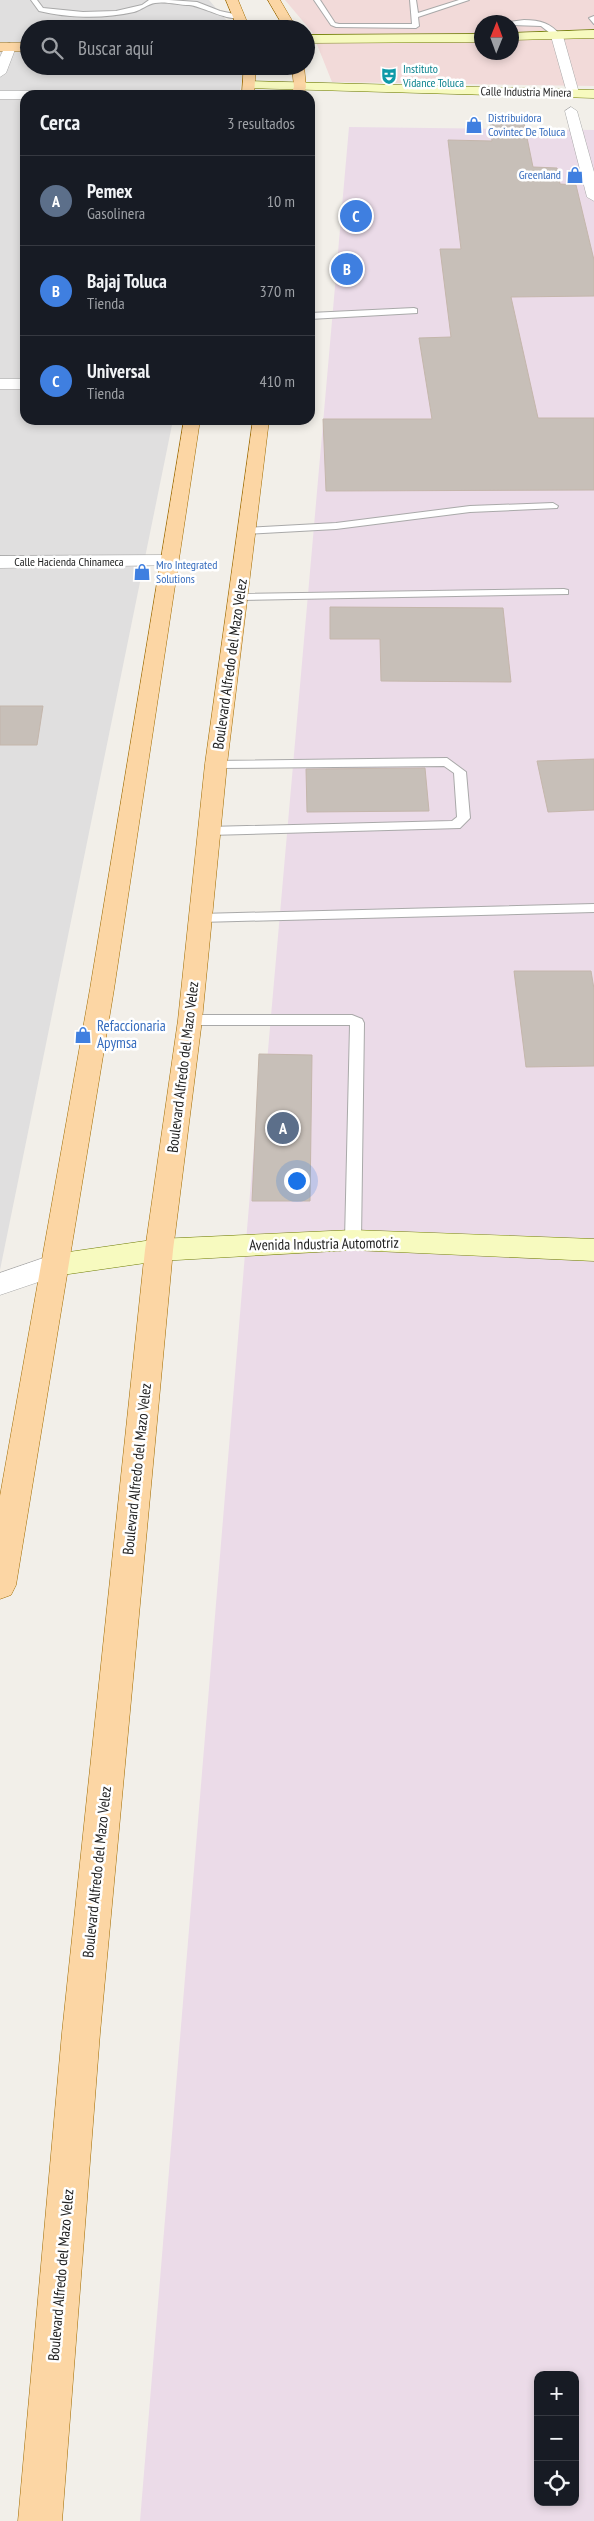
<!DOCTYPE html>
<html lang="es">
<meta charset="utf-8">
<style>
:root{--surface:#171b24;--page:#242831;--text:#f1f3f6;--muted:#9ea1a6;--line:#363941;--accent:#d40000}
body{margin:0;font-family:"PT Sans Narrow",sans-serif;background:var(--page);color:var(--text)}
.controls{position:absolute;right:15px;bottom:15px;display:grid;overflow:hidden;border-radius:10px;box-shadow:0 2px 8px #0003}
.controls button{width:45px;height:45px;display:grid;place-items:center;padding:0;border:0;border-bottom:1px solid var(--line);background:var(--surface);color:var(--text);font:25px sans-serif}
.compass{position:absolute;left:474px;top:15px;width:45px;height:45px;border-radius:50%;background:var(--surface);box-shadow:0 2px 8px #0003;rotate:1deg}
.you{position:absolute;left:296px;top:1180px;width:18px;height:18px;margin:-12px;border:4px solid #fff;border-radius:50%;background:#1a73e8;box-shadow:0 0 0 8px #1a73e833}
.badge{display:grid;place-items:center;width:32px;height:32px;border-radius:50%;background:var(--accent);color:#fff;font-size:16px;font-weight:700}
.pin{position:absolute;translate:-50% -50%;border:2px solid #fff;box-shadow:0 1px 5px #0006}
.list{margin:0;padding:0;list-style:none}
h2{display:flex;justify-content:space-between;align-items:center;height:65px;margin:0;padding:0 20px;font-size:21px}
h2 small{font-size:16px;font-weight:400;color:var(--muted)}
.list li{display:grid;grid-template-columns:32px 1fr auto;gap:15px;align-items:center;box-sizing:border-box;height:90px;padding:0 20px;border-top:1px solid var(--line)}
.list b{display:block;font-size:19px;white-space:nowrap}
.list p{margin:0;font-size:16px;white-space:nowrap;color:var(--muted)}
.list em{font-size:16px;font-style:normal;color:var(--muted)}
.icon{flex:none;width:28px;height:28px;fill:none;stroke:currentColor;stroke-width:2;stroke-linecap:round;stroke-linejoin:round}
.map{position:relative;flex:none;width:594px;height:2521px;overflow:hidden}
.search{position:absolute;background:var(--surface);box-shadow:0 2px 8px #0003;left:20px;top:20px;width:295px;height:55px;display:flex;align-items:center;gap:12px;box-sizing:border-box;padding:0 18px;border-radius:28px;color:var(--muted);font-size:19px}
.panel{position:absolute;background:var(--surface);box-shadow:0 2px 8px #0003;left:20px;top:90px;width:295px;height:335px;border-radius:15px}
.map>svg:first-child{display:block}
.residential{fill:#e0dfdf}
.commercial{fill:#f2dad9;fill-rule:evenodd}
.industrial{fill:#ebdbe8;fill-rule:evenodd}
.building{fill:#c7bfb8;stroke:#c4b6ab}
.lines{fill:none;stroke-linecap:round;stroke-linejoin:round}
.lane-casing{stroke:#a9a9a9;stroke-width:2}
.street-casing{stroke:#a9a9a9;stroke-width:1}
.secondary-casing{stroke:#707d05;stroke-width:1}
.primary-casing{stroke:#a06b00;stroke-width:1}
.lane{fill:#fff;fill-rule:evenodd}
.street{fill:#fff;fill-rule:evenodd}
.secondary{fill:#f7fabf;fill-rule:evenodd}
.primary{fill:#fcd6a4;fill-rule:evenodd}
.labels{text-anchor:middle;stroke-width:5;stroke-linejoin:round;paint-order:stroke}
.far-culture-label{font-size:12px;fill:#0d838f;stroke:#fff;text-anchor:start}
.far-street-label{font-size:12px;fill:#222;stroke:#fff}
.far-shop-label{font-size:12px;fill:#366cbe;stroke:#fff;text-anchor:start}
.street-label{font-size:15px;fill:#222;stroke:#fff}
.shop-label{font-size:15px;fill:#366cbe;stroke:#fff;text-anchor:start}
</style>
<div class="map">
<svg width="594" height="2521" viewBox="0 0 594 2521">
<rect width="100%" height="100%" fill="#f2efe9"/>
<polygon class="residential" points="0,0 209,0 234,29 29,29 29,66 245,66 239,95 25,95 25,420 173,420 0,1270"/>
<path class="commercial" d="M285,0H594V86L332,82L312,32ZM482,22H512V52H482Z"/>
<path class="industrial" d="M349,127L594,130V2521H140L258,1097L264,1096ZM538,2375H575V2502H538Z"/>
<g class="building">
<polygon points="490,123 524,123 533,167 557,168 560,184 576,185 594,260 594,296 511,297 538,418 594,418 594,490 326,491 323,419 432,419 419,338 451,337 440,249 461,249 448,140 492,141"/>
<polygon points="330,607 503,608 511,682 381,681 380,639 330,639"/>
<polygon points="0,706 43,706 37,745 0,745"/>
<polygon points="594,759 594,810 548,812 537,761"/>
<polygon points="425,768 429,811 307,812 306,769"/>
<polygon points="514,971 591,971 594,989 594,1066 526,1067"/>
<polygon points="259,1054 312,1055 310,1201 252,1201"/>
</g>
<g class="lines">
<g class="lane-casing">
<g id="lane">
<path d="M31,0H37L43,8L83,12L116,11L142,5L149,0H169L197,2L220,11L243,16C231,24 203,6 189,5C179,5 165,1 155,3C148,4 141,10 134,12C104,19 68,18 39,11Z"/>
<polygon points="314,0 320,0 335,23 339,24 412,24 410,0 416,0 418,13 459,0 469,0 418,17 419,26 416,28 336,27 331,25"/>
<polygon points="594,16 594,24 589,18"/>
<path d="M524,20C540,20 551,23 561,36L555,37L541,26L512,25L509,22Z"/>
<polygon points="125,66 133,66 135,70 250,68 254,70 250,72 134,74 127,72"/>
<rect x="21" y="146" width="4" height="4"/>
<polygon points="414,308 417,309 417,313 310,319 310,313"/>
<polygon points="553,503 558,506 557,508 470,512 336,529 247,534 242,531 247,528 336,523 470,506"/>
<polygon points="564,589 568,590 568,594 239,600 233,597 239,594"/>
<polygon points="447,758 466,772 470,818 460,828 209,835 202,831 209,827 452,821 457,817 454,773 444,766 216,768 212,767 210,764 212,761"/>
<polygon points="594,904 594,912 200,922 193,918 200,914"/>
<polygon points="190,1015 352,1015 362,1019 364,1023 361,1240 359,1244 353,1246 347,1244 345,1240 350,1025 190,1025 183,1020"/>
</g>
</g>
<g class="street-casing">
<g id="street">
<polygon points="557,32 563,36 579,93 577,96 573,97 567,93 551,36"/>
<polygon points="10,43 16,47 6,73 0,77 0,57 6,44"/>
<polygon points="0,91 36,91 42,95 25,95 25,99 0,99"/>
<polygon points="232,91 248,91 254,95 226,95"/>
<polygon points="571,107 577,111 594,172 594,201 587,197 565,111"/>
<rect x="0" y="379" width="25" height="10"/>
<polygon points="168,555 175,557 177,561 175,565 0,568 0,556"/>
<polygon points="55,1254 65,1257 69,1265 65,1273 0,1295 0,1273"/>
</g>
</g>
<g class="secondary-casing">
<g id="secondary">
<polygon points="594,30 594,38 512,40 512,33"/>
<polygon points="482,34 482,42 306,43 306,35"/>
<polygon points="249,81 594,90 594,98 245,88 243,85 245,82"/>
<polygon points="353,1230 594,1239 594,1261 353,1250 159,1261 55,1276 45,1273 41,1265 45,1257 55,1254 159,1239"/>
</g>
</g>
<g class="primary-casing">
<g id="primary">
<polygon points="226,0 238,0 250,29 238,29"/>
<polygon points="268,0 280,0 297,29 285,29"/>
<rect x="0" y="43" width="29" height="8"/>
<polygon points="244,66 256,66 254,95 242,95"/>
<polygon points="292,66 304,66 306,87 303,95 291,95 294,87"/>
<polygon points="184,420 200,420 114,989 16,1585 11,1595 0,1599 0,1496 90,989"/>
<polygon points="253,420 269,420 227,764 202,1020 173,1250 100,2033 62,2521 18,2521 62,2033 145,1250 178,1020 205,764"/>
</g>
</g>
<use href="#lane" class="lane"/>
<use href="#street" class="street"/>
<use href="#secondary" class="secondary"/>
<use href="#primary" class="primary"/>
</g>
<defs>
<g id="theatre-bare" transform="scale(1.35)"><path d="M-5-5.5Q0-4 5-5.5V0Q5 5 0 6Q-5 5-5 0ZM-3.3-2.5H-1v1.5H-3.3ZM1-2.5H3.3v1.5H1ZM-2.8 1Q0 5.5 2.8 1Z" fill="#0f9aa8" stroke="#fff" stroke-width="2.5" paint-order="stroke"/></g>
<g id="shop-bare" transform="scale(1.35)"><path d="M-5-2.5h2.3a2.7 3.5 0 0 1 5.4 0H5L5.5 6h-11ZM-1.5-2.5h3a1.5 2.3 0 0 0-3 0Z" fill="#3f7fe0" stroke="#fff" stroke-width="2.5" paint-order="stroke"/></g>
</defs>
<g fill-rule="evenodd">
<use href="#theatre-bare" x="389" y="76"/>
<use href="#shop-bare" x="474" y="125"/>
<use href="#shop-bare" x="575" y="175"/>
<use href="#shop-bare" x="142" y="572"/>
<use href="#shop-bare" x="83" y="1035"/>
</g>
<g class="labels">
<g class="far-culture-label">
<text x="403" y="73">Instituto<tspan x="403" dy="14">Vidance Toluca</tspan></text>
</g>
<g class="far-street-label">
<text transform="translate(526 92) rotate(1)" y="4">Calle Industria Minera</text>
<text x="69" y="566">Calle Hacienda Chinameca</text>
</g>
<g class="far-shop-label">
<text x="488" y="122">Distribuidora<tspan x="488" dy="14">Covintec De Toluca</tspan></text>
<text x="561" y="179" text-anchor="end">Greenland</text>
<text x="156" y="569">Mro Integrated<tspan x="156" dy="14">Solutions</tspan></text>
</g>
<g class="street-label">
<text transform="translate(230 664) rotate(-82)" y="5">Boulevard Alfredo del Mazo Velez</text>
<text transform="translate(183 1067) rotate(-83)" y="5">Boulevard Alfredo del Mazo Velez</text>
<text transform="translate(324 1244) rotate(-1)" y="5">Avenida Industria Automotriz</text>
<text transform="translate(137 1469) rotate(-84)" y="5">Boulevard Alfredo del Mazo Velez</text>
<text transform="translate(97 1872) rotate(-84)" y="5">Boulevard Alfredo del Mazo Velez</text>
<text transform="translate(61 2275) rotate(-85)" y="5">Boulevard Alfredo del Mazo Velez</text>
</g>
<g class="shop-label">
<text x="97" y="1031">Refaccionaria<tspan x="97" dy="17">Apymsa</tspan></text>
</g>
</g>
</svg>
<div class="controls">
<button>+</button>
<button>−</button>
<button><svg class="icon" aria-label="locate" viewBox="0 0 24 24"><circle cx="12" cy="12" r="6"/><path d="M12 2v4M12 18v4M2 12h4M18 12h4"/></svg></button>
</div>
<svg class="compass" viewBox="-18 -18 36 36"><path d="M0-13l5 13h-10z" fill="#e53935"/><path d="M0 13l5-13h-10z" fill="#9ea1a6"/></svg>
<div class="you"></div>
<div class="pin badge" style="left:283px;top:1128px;background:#5c6f8a">A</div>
<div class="pin badge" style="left:347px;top:269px;background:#3f7fe0">B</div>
<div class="pin badge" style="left:356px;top:216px;background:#3f7fe0">C</div>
<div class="search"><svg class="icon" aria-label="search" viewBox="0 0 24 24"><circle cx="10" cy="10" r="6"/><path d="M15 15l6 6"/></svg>Buscar aquí</div>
<section class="panel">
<h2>Cerca<small>3 resultados</small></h2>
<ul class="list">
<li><span class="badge" style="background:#5c6f8a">A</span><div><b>Pemex</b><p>Gasolinera</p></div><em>10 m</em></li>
<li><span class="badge" style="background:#3f7fe0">B</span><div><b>Bajaj Toluca</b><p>Tienda</p></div><em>370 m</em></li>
<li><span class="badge" style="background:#3f7fe0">C</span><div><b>Universal</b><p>Tienda</p></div><em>410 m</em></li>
</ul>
</section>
</div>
